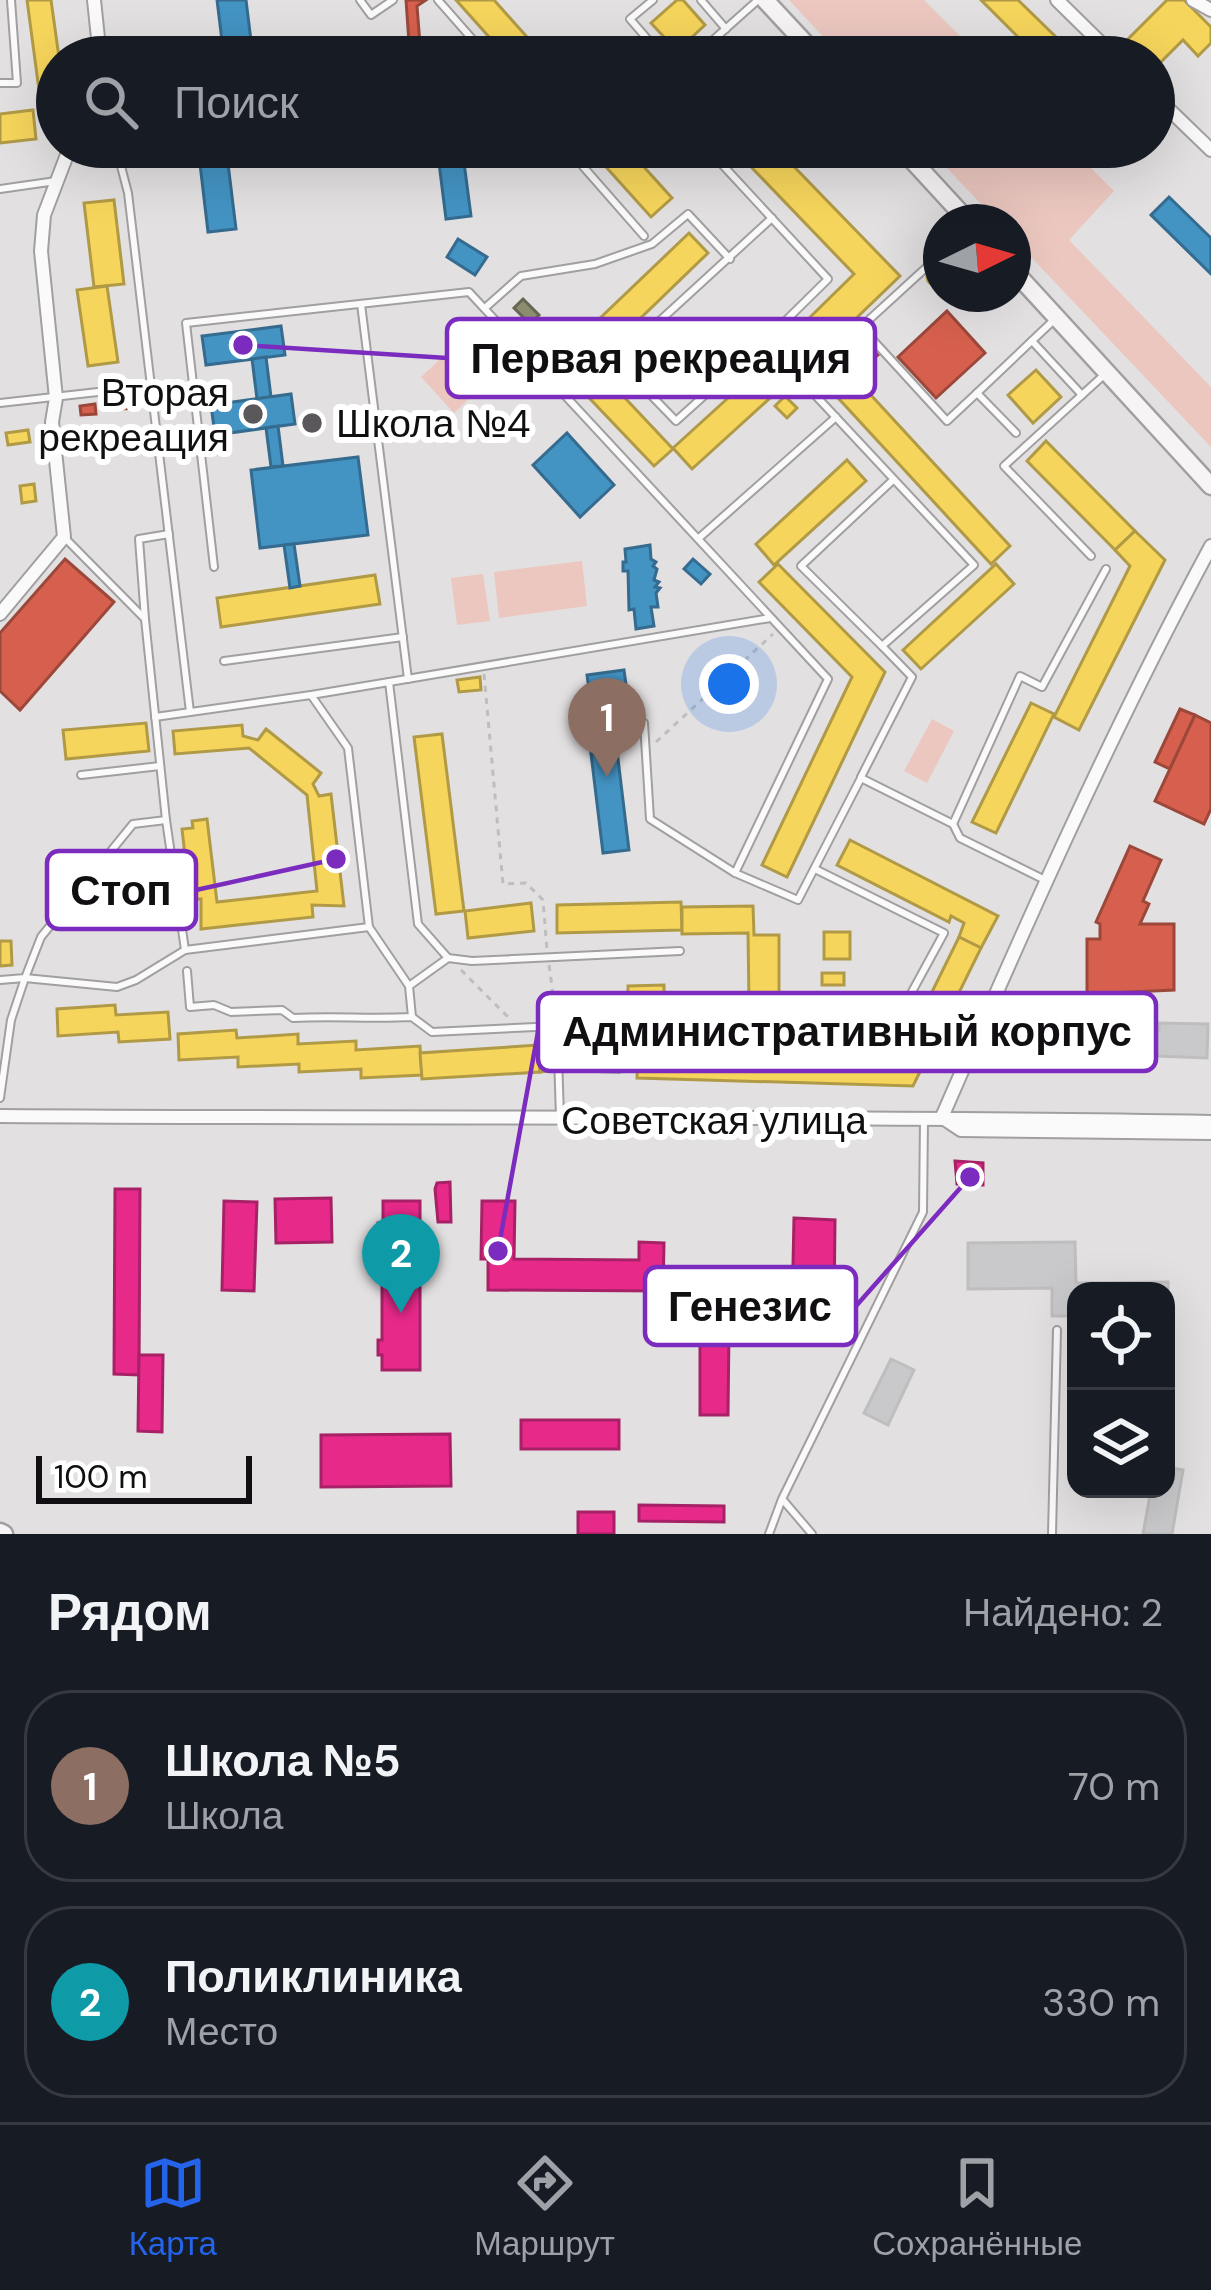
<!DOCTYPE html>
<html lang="ru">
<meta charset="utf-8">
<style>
:root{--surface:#171b24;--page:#242831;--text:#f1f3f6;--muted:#9ea1a6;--line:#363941;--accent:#2563eb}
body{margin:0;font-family:"DM Sans",sans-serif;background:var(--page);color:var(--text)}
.controls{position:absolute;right:36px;bottom:36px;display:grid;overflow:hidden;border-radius:24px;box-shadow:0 12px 48px #0002}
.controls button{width:108px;height:108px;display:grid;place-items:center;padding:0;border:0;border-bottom:3px solid var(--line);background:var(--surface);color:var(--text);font:60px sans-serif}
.compass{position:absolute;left:923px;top:204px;width:108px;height:108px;border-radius:50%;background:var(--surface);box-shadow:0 12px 48px #0002;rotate:85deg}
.scale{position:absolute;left:36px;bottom:30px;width:216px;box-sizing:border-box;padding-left:12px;border:6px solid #110f11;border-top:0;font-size:33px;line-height:42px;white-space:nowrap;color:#110f11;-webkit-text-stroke:9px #fff;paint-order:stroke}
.you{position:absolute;left:729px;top:684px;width:42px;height:42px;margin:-30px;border:9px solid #fff;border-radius:50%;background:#1a73e8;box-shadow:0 0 0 18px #1a73e833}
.badge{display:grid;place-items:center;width:78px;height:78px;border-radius:50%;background:var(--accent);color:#fff;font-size:39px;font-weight:700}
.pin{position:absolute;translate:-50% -99px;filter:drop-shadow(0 3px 6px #0008)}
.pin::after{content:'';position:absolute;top:63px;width:42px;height:36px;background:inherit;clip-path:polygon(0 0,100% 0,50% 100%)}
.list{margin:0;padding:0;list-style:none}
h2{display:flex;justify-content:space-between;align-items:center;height:156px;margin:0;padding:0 48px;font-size:51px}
h2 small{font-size:39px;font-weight:400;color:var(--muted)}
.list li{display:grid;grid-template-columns:78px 1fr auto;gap:36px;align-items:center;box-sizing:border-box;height:192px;margin:0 24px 24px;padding:0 24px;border:3px solid var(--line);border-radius:48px}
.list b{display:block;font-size:45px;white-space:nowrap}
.list p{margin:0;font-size:39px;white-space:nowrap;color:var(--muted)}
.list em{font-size:39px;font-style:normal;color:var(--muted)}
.icon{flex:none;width:66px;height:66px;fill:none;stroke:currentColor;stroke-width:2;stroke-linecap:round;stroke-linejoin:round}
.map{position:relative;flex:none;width:1211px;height:1534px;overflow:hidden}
.search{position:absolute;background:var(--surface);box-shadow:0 12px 48px #0002;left:36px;right:36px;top:36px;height:132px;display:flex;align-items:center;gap:30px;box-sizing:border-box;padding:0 42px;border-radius:66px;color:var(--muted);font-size:45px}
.sheet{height:588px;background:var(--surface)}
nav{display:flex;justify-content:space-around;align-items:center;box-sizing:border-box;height:168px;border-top:3px solid var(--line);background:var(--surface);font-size:33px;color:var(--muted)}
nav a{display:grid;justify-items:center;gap:6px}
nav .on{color:var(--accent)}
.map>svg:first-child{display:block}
.green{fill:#ebc7bf}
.homes{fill:#f6d55c;stroke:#b19a46;stroke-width:3}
.shops{fill:#d6604d;stroke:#9b483b;stroke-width:3}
.schools{fill:#4393c3;stroke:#346b8e;stroke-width:3}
.health{fill:#e7298a;stroke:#a72166;stroke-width:3}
.public{fill:#5aae61;stroke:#447e49;stroke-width:3}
.industry{fill:#8c8c6e;stroke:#676652;stroke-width:3}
.building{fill:#c9c8ca;stroke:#bfbebf;stroke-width:3}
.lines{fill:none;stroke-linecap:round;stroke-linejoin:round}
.service-casing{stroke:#a19fa0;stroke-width:10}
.minor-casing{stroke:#a19fa0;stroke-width:16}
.secondary-casing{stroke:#a19fa0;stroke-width:21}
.path{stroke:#bfbebf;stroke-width:3;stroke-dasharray:6 6;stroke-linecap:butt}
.service{stroke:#fbfafb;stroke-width:6}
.minor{stroke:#fbfafb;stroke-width:12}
.secondary{stroke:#f7f4f5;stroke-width:16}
.poi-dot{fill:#5a585a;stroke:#fff;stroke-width:4.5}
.labels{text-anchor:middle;stroke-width:12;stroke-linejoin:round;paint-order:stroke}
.poi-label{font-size:39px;fill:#110f11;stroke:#fff;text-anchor:end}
.street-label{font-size:39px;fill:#110f11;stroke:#fff}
.leader{fill:none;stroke:#7b2cbf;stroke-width:4.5}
.callout-dot{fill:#7b2cbf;stroke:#fff;stroke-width:4.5}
.callout{fill:#fff;stroke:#7b2cbf;stroke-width:4.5}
.callout-label{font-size:42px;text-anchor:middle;font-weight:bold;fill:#110f11}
</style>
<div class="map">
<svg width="1211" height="1534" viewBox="0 0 1211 1534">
<rect width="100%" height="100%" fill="#e3e0e2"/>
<g class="green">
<polygon points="789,0 924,0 981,57 842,57"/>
<polygon points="927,147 1070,147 1114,191 1069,240 1211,387 1211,447 1013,238 1013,222 998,222"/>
<polygon points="479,323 512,359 454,413 421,377"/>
<polygon points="582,561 587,606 499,618 494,572"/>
<polygon points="483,574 490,621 457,625 451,578"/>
<polygon points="932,719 954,731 927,783 904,771"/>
</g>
<g class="homes">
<polygon points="27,0 51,0 59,57 57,103 41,105"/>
<polygon points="456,0 494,0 545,57 507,57"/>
<polygon points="677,0 683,0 705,25 677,51 651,23"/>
<polygon points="981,0 1018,0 1055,36 1036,55"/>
<polygon points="1167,0 1184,0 1211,27 1211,43 1198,56 1183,40 1154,69 1154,57 1133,57 1122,45"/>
<polygon points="33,110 36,139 0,143 0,114"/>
<polygon points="588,147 626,147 672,198 651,217"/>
<polygon points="732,147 775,147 900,276 822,351 800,327 854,274"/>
<polygon points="114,200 124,284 94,287 84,203"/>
<polygon points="689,233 708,253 593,364 574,343"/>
<circle cx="935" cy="277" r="8"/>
<polygon points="107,286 118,362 88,366 77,290"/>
<polygon points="593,364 673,449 654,466 574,382"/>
<polygon points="761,368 780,389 692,469 673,448"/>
<polygon points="847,369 1010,546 991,564 828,387"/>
<polygon points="1036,370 1061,397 1033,423 1008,395"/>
<polygon points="785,396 797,408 787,418 775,406"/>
<polygon points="28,430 30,442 8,445 6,433"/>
<polygon points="1046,441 1135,531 1115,550 1027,461"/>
<polygon points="847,460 866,481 774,565 756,544"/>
<polygon points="34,484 36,501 22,503 20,486"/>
<polygon points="1135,531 1165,560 1079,730 1054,717 1130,566 1115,550"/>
<polygon points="778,564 885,672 787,877 762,865 852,677 759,582"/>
<polygon points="996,564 1014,584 921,669 903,650"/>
<polygon points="375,575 380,604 221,627 217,598"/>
<polygon points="480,677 481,690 459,692 457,680"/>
<polygon points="1031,703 1054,714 996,833 972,822"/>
<polygon points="146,723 149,751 66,759 63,730"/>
<polygon points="242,725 243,736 258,740 266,729 321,773 313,784 319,796 331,794 344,906 312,905 313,917 201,929 201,899 190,900 182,829 193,828 192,821 207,819 217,902 317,891 307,795 249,748 175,754 173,731"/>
<polygon points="442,734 464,911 436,914 414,737"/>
<polygon points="850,840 998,916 981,948 959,937 964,923 951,916 949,922 837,865"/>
<polygon points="681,902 682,930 557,933 557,905"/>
<polygon points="531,903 534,931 468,938 465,911"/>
<polygon points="753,906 754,935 779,935 779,1003 749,1003 748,933 682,934 682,907"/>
<rect x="824" y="932" width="26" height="27"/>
<polygon points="959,937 981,948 913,1086 637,1078 638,1053 898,1061"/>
<polygon points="0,941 11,941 12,965 0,966"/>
<rect x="822" y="973" width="22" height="12"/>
<polygon points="664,985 664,1007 628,1007 628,986"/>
<polygon points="115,1005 116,1015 168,1012 170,1039 119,1042 118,1032 58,1036 57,1009"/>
<polygon points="236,1030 237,1038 298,1034 298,1044 356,1041 356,1050 420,1046 422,1075 361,1078 361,1069 299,1072 299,1064 238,1067 238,1057 179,1060 178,1034"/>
<polygon points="538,1045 540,1072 422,1079 420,1053"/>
<polygon points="538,1045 545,1045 548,1071 540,1072"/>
</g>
<g class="shops">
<polygon points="406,0 426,0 417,6 421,57 410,57"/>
<polygon points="947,311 985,353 936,398 898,357"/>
<polygon points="867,344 878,355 866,365 856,354"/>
<polygon points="137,398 138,408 120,409 119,399"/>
<polygon points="95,404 96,414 81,415 80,406"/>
<polygon points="65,559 114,602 20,710 0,691 0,633"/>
<polygon points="1180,709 1195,715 1170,769 1155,762"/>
<polygon points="1195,715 1211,723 1211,809 1204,824 1155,801"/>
<polygon points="1130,846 1161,860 1143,901 1149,904 1140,924 1174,924 1174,990 1087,994 1087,939 1100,939 1100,924 1096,922"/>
</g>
<g class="schools">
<polygon points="217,0 246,0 253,57 224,57"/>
<polygon points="198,147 226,147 236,229 208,232"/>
<polygon points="437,147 462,147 471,216 446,219"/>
<polygon points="1169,197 1211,238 1211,274 1151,215"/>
<polygon points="458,239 487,257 475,275 447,257"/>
<polygon points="281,326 285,355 206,365 202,336"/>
<polygon points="266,357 271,397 257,399 252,359"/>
<polygon points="291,394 295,424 215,435 211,405"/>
<polygon points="278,426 283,466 271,467 266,428"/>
<polygon points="567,433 614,485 580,517 533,465"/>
<polygon points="358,457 368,535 260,548 251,470"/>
<polygon points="294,544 300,586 290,588 284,545"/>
<polygon points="650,545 651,559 656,562 653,566 657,569 654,580 659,582 655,587 660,588 656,593 658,607 651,607 654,626 636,629 634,609 629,610 628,571 623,571 623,562 626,562 625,549"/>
<polygon points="693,559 710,574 701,584 684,569"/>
<polygon points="624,670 628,699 611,701 629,850 603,853 585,704 591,703 587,675"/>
</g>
<g class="health">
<polygon points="955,1161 983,1163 983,1185 957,1184"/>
<polygon points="450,1182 451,1222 438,1222 435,1189 437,1183"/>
<polygon points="115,1189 140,1189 139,1375 114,1374"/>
<polygon points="331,1198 332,1242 276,1243 275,1199"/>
<polygon points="224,1201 257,1202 254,1291 222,1290"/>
<polygon points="383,1201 420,1201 420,1370 382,1370 382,1355 378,1355 378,1340 382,1340 382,1238 378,1238 378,1223 383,1223"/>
<polygon points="482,1201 515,1201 514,1259 639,1260 639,1242 664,1243 663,1291 488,1290 488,1259 481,1259"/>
<polygon points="794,1218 835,1220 834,1313 792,1312"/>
<polygon points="700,1328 729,1329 728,1415 700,1415"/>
<polygon points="139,1355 163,1355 162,1432 138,1431"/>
<rect x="521" y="1420" width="98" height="29"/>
<polygon points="450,1434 451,1486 321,1487 321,1435"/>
<polygon points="639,1505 724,1506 724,1522 639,1521"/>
<rect x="578" y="1512" width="36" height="22"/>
</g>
<polygon class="public" points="579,1017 621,1018 620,1052 638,1053 637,1067 619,1067 619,1072 578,1071"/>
<polygon class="industry" points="523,299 539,315 530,324 514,308"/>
<g class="building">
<polygon points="1069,1022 1145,1023 1145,1031 1159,1031 1159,1023 1208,1024 1207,1058 1157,1056 1157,1047 1146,1047 1146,1052 1076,1051 1076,1037 1069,1036"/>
<polygon points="1075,1242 1076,1283 1168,1282 1168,1315 1166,1291 1076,1291 1076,1316 1052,1316 1052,1288 968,1289 968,1243"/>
<polygon points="891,1359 914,1370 888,1425 864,1413"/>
<polygon points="1166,1467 1183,1470 1172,1534 1143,1534 1151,1489 1166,1489"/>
</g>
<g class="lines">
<g class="service-casing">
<g id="service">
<polyline points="360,0 371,15 393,0"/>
<polyline points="438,0 488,57"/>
<polyline points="653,0 630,19 663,57"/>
<polyline points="701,0 726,29"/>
<polyline points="694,57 758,0"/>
<polyline points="0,83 17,83 11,0"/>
<polyline points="566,147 644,236"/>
<polyline points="706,147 828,279 767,339"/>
<polyline points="0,189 56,181"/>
<polyline points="772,218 617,360 676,421 766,340 802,381 941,254"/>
<polyline points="361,304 408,679"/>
<polyline points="486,307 521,276 595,264 652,244 688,214 730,259"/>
<polyline points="861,327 947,421 977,393"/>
<polyline points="1032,341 1082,395"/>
<polyline points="802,381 974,565 882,646 912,677 861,777"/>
<polyline points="151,386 190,712"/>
<polyline points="0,403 151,386 128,193 116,147"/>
<polyline points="1016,433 977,393 1056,318"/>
<polyline points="699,538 836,417"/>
<polyline points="66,539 145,619 166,820 185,950"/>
<polyline points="1091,556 1004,466 1105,374"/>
<polyline points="214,567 186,323 469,292 828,679 735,873"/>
<polyline points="145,619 139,539 169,534"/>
<polyline points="882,646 801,566 893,480"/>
<polyline points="224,661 403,637"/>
<polyline points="389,682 770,618"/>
<polyline points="311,695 389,682 418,924 448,958 472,961 680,951"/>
<polyline points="644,723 650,819 735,873 798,900 861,778 953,824 960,838 1045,880"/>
<polyline points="81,775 160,766"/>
<polyline points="953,824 1020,676 1042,687 1106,569"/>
<polyline points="369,927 409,986"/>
<path d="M187,971L190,1007L214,1005L231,1012L282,1010L293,1018C333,1016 371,1019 412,1017L432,1032L557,1026L560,1117"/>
<polyline points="0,980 25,978 41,937 133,824 166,820"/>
<polyline points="412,1017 409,986 448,958"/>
<polyline points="557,1026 577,1010 619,1009"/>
<polyline points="631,1035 871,1039 889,1034 944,933 815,869"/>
<polyline points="0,1098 11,1020 25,978 117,987 136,980 185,950 369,927 348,748 311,695 155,717"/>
<polyline points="783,1500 812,1534"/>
<polyline points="769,1534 782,1499 923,1212 924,1119"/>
<polyline points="1052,1534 1057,1330"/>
</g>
</g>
<g class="minor-casing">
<g id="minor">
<polyline points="94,0 100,57"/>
<polyline points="1057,0 1115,57"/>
<polyline points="1193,0 1211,10"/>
<polyline points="1154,95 1211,150"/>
<polyline points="0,614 64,537 52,422 56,398 41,251 44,215 70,147"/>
<path d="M0,1116C404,1119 807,1115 1211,1122"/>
<path d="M942,1117C1026,924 1111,731 1211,546"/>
<polyline points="943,1118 961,1130 1211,1133"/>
</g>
</g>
<g class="secondary-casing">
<g id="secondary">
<polyline points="765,0 818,57"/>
<polyline points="900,147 969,222"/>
<polyline points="1013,270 1211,486"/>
<polyline points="0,1532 4,1534"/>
</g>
</g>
<g class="path">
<polyline points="484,674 503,884 526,883 543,900 547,950"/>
<polyline points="656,742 773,634"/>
<polyline points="549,965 556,1015"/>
<polyline points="461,970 509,1018"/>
</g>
<use href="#service" class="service"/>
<use href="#minor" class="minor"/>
<use href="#secondary" class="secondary"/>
</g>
<g class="poi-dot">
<circle cx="253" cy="414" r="12"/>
<circle cx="312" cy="423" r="12"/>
</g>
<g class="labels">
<g class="poi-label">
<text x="229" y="406">Вторая<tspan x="229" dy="45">рекреация</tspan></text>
<text x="336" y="437" text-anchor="start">Школа №4</text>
</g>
<g class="street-label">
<text x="714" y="1134">Советская улица</text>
</g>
</g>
<path class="leader" d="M243 345L447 358M336 859L196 890M498 1251L538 1032M970 1177L856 1306"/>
<g class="callout-dot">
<circle cx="243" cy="345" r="12"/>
<circle cx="336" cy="859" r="12"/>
<circle cx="498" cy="1251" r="12"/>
<circle cx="970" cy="1177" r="12"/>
</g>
<g class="callout">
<rect x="447" y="319" width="428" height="78" rx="12"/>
<rect x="47" y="851" width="149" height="78" rx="12"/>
<rect x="538" y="993" width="618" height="78" rx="12"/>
<rect x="645" y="1267" width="211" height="78" rx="12"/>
</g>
<g class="callout-label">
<text x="661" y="373">Первая рекреация</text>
<text x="121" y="905">Стоп</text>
<text x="847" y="1046">Административный корпус</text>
<text x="750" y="1321">Генезис</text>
</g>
</svg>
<div class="controls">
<button><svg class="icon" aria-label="locate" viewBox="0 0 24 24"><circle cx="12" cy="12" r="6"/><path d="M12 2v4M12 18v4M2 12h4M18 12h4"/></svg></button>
<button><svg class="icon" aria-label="layers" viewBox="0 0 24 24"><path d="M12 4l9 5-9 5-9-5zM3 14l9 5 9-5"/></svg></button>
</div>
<svg class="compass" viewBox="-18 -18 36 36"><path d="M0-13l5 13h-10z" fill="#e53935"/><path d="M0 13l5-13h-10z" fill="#9ea1a6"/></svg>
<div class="scale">100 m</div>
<div class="you"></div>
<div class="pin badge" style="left:607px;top:777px;background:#8d6e63">1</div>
<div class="pin badge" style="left:401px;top:1313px;background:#0f9aa8">2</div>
<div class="search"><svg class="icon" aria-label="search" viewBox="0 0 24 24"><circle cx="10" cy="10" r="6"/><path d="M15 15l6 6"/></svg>Поиск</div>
</div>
<section class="sheet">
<h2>Рядом<small>Найдено: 2</small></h2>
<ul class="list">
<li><span class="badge" style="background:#8d6e63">1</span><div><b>Школа №5</b><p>Школа</p></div><em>70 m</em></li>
<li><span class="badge" style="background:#0f9aa8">2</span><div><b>Поликлиника</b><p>Место</p></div><em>330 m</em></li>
</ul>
</section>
<nav>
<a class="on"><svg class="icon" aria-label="map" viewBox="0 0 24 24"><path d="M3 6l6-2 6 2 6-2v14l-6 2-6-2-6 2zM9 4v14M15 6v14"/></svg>Карта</a>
<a><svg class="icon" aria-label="directions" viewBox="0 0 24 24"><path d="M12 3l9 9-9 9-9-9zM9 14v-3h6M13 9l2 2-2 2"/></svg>Маршрут</a>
<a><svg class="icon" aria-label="saved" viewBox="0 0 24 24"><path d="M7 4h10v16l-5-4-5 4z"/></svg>Сохранённые</a>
</nav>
